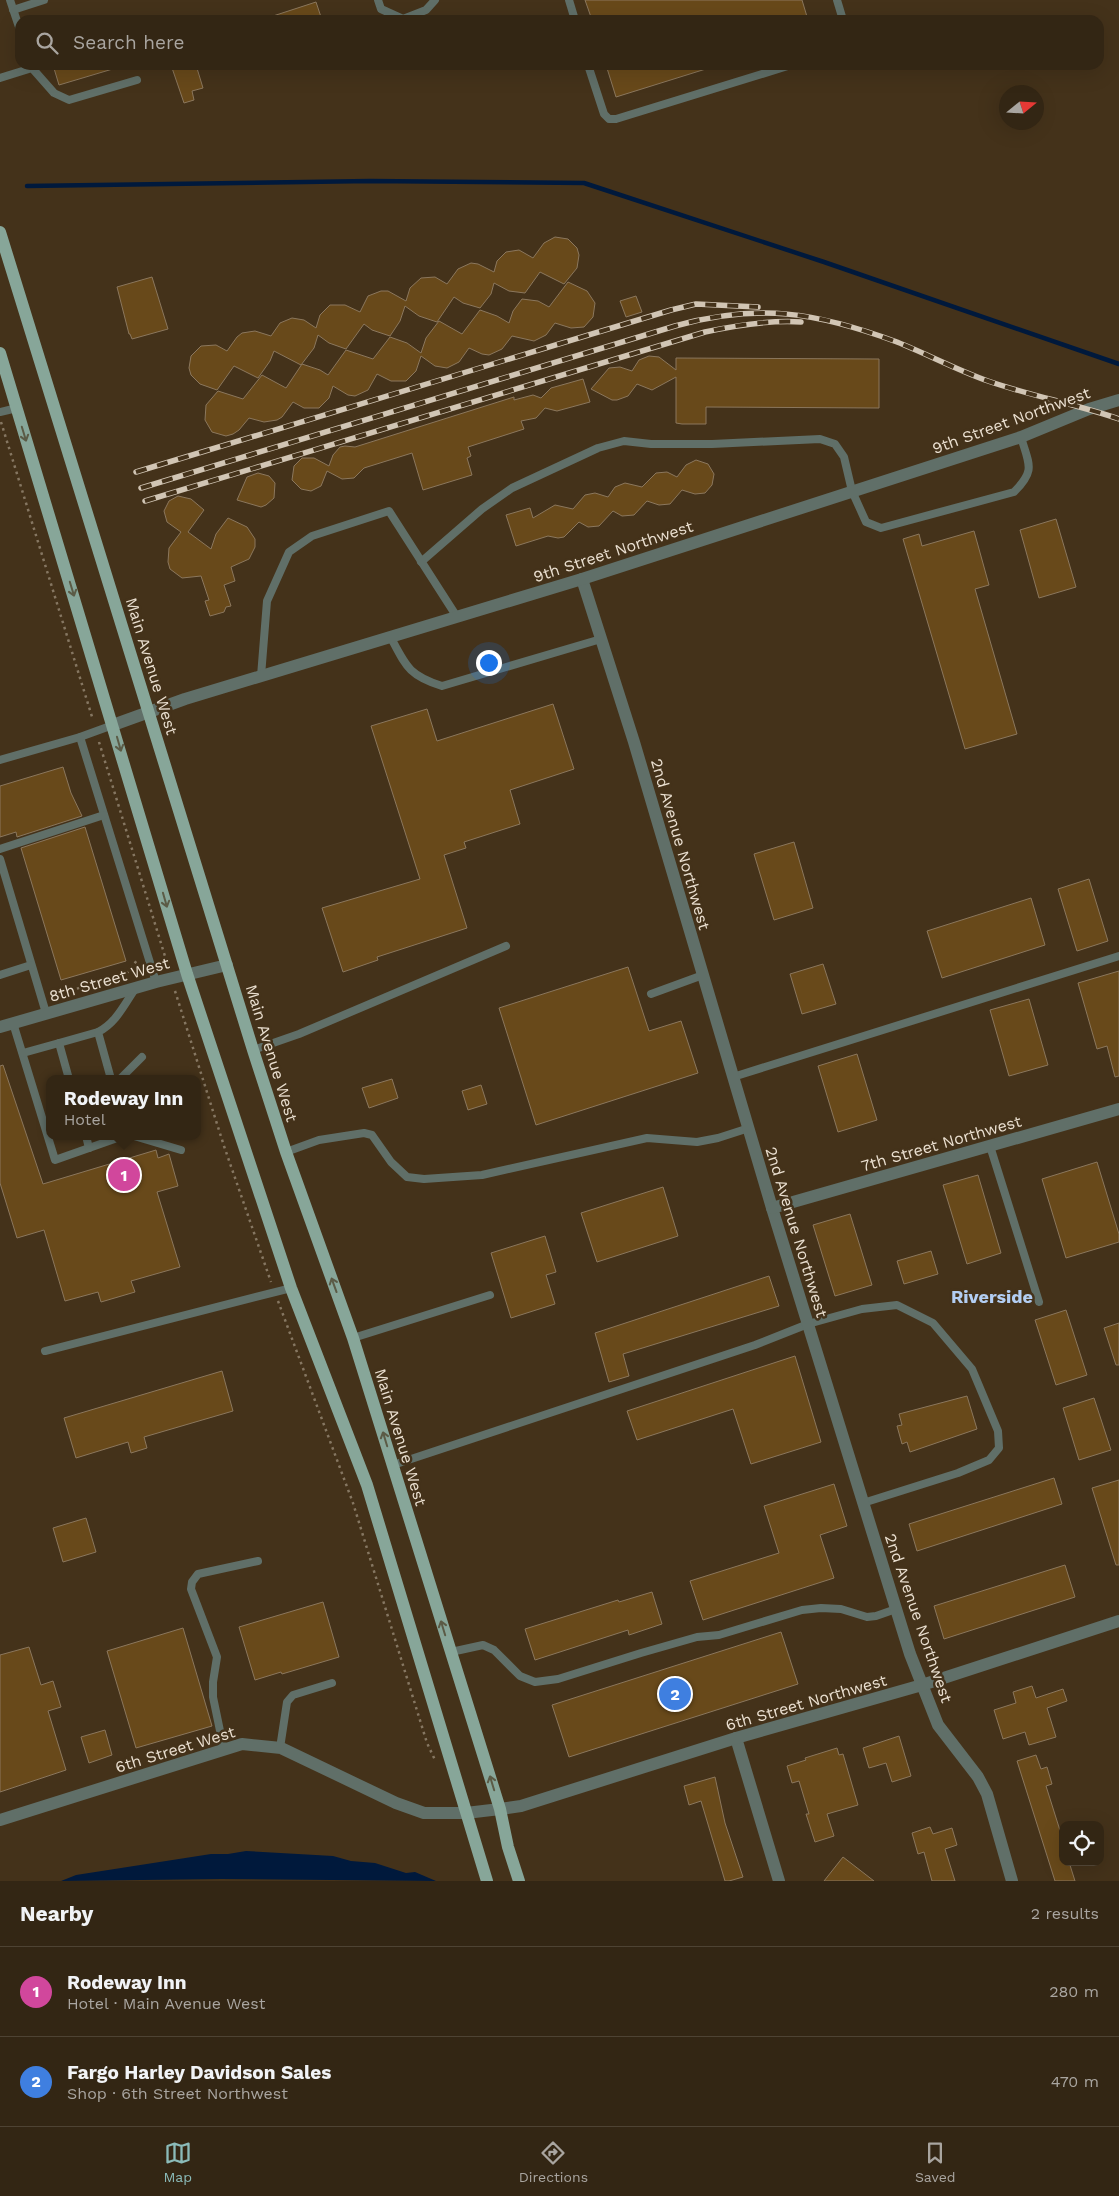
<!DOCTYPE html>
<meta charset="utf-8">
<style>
:root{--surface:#332614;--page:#3e3222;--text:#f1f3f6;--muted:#a9a5a0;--line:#4e4334;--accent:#8bbbb9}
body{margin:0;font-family:"Work Sans",sans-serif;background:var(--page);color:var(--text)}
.controls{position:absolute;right:15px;bottom:15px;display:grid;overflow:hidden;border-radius:10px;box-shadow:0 5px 20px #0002}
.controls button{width:45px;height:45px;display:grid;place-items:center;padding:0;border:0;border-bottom:1px solid var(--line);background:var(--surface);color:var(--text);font:25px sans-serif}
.compass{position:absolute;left:999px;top:85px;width:45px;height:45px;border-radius:50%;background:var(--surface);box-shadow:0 5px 20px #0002;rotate:72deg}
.you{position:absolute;left:488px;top:662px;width:18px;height:18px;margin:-12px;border:4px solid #fff;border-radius:50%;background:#1a73e8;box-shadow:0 0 0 8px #1a73e833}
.badge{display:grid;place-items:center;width:32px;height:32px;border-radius:50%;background:var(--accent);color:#fff;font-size:16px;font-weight:700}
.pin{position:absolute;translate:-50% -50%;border:2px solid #fff;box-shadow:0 1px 5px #0006}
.popup{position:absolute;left:46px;top:1075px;width:155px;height:65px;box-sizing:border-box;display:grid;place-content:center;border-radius:10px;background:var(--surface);filter:drop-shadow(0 1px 4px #0005);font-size:16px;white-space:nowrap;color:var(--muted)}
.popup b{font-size:19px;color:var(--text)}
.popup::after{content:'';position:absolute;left:50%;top:100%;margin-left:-10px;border:10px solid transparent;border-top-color:var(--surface)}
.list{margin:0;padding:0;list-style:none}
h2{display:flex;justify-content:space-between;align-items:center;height:65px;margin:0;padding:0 20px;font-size:21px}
h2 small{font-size:16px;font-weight:400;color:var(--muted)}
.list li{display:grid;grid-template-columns:32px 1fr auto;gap:15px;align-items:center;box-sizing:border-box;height:90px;padding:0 20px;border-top:1px solid var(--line)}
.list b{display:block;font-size:19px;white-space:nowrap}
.list p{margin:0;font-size:16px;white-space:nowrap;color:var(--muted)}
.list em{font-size:16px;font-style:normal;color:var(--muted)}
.icon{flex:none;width:28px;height:28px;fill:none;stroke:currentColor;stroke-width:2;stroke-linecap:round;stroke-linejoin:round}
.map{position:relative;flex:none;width:1119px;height:1881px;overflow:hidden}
.search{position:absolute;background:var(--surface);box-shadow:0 5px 20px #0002;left:15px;right:15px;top:15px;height:55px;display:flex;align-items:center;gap:12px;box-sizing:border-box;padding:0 18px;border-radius:15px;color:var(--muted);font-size:19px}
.sheet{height:245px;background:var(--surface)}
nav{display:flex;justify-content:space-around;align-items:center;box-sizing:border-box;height:70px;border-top:1px solid var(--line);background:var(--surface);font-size:14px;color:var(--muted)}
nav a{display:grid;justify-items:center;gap:2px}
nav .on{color:var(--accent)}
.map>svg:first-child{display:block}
.water{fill:#00193c}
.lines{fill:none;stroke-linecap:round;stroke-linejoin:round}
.stream{stroke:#00193c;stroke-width:4.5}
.building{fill:#68491a;stroke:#8b775d}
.path{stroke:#867762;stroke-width:2.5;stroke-dasharray:2.5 4;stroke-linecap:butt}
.service{stroke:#606f68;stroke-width:8}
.minor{stroke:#606f68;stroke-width:12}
.tertiary{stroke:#606f68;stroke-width:12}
.primary{stroke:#87a699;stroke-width:12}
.rail-casing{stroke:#d1c5b4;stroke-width:5.5}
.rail{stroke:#44321a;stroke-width:4;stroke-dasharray:11;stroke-linecap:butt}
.oneway{stroke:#5b5b46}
.labels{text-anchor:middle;stroke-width:5;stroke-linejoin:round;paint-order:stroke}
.street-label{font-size:16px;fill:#ebe0d1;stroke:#44321a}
.neighbourhood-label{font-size:18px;font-weight:bold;fill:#b3cef3;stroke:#44321a}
</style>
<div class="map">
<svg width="1119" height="1881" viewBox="0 0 1119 1881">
<rect width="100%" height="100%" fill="#44321a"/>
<polygon class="water" points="246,1851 333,1856 351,1861 375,1863 406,1873 415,1872 436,1881 221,1879 61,1881 76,1875 211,1854 228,1854"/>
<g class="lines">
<polyline class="stream" points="27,186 370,181 584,183 824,262 1119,364"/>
</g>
<g class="building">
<polygon points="585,0 802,0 808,20 592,20"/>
<polygon points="316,2 322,20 270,20 270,17"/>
<polygon points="53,65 116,65 116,68 59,85"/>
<polygon points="171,65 196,65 203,88 192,91 194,100 184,103"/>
<polygon points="606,65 709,65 709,68 616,97"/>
<polygon points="555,237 568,239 577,248 579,255 577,268 564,284 540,272 525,293 509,291 494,283 491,294 480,308 463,303 454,297 437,322 419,316 405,306 400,321 390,336 372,330 364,324 346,349 329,343 318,335 314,348 301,365 274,351 270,361 258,378 234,366 217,390 200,384 191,375 189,368 191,356 201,346 216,345 227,351 237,337 242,333 255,331 271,336 280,323 292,318 304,320 316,328 320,315 330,305 345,305 360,312 368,296 381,291 388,291 406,301 410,288 421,278 435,277 447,284 458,269 471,263 478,264 494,272 497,261 506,252 519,250 533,258 544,243"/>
<polygon points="152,277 168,329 132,339 130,334 129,334 117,287"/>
<polygon points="568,282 587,291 595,303 593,317 584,327 571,328 555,323 546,335 534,341 512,336 502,349 489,355 482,354 469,348 459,362 447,368 435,366 421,356 416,371 406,381 391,381 377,374 368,390 355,396 348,395 333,386 329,398 319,408 304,408 293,402 282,417 277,420 264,422 249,418 239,430 233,434 226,436 212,432 205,420 206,405 218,391 243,399 262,375 286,388 302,364 320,370 328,375 346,350 373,359 390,337 407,343 421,353 426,338 439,321 462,334 480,310 497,316 509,323 513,311 522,299 538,301 549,307"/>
<polygon points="636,296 642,312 626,317 620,301"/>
<polygon points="649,356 659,357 676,370 676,358 879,359 879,408 706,407 706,424 682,424 676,423 676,377 652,390 637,384 628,396 617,400 612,400 591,389 609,368 620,367 632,371 639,360"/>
<polygon points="583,379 590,402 557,411 545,408 536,418 521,421 524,429 468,447 471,456 467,458 472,475 423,490 412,453 364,468 354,478 342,479 327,471 321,486 311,491 301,489 292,480 294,466 302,458 314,458 329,466 333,455 340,447 345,446 355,447 514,397 514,400 533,395 541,398 551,388"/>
<polygon points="696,460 708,464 714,474 712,485 705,493 695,494 682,490 670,504 659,505 647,501 634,515 622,516 613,511 599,526 588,527 579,522 564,537 558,538 548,536 516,546 506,515 530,508 533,518 555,505 573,509 585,495 595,493 608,497 615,487 625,483 642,487 656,473 667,472 677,477 686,465"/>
<polygon points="258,473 269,476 275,483 274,498 266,505 261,507 237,500 247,477"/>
<polygon points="178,496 191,499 204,510 188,532 211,549 216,534 228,518 247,527 255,539 255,547 249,559 231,567 235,581 224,585 231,606 226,607 224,612 210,616 205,601 209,600 201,576 182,578 170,569 168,562 169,548 181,532 167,522 164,511 169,501"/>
<polygon points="1056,519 1076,587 1039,598 1020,530"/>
<polygon points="974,531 989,585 975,589 1017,734 965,749 903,539 919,534 922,546"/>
<polygon points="553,704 574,769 510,790 520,824 464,842 466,848 444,855 467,928 377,957 378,960 343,972 322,908 420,879 371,726 427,709 437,741"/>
<polygon points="63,767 71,793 82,816 17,837 16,832 0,837 0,786"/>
<polygon points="85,827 126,961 61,980 21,848"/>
<polygon points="794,842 813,908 774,920 754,854"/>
<polygon points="1089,879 1108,941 1077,951 1058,889"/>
<polygon points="1031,898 1045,945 942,978 927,931"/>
<polygon points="823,964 836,1004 802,1014 790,974"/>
<polygon points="628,967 649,1031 681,1021 698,1073 536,1125 499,1008"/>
<polygon points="1119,971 1119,1076 1115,1077 1107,1046 1097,1049 1078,983"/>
<polygon points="1029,999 1048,1065 1009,1076 990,1010"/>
<polygon points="857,1054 877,1120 838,1132 818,1066"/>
<polygon points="3,1065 43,1184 156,1150 158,1158 169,1154 178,1186 157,1192 180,1267 131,1281 135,1292 101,1302 98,1292 65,1301 44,1230 17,1238 0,1183 0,1066"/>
<polygon points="392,1079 398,1098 369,1108 362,1088"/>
<polygon points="481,1085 487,1104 468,1110 462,1091"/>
<polygon points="1097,1162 1119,1234 1119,1242 1066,1258 1042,1179"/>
<polygon points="978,1175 1001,1253 967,1264 943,1185"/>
<polygon points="663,1187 678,1236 597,1262 581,1213"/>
<polygon points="850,1214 872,1285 835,1296 813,1225"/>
<polygon points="545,1236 556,1272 546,1275 555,1304 511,1318 491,1253"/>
<polygon points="931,1251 938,1274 904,1284 897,1261"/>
<polygon points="769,1276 779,1306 623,1354 629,1376 609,1382 595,1333"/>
<polygon points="1066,1310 1087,1375 1056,1385 1035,1320"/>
<polygon points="1119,1323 1119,1365 1116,1365 1104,1328"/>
<polygon points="795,1356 821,1442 751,1464 733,1409 637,1440 627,1411"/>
<polygon points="222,1371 233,1411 144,1437 147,1448 131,1453 128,1442 76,1458 64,1418"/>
<polygon points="967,1396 977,1429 910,1452 907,1442 902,1444 897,1426 902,1425 899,1414"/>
<polygon points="1094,1398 1111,1450 1079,1460 1063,1408"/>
<polygon points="1054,1478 1062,1504 917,1551 909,1524"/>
<polygon points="1119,1480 1119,1565 1116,1565 1092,1488"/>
<polygon points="834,1484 847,1526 820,1535 834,1578 703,1620 690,1581 779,1553 764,1506"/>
<polygon points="86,1518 96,1552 63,1562 53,1528"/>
<polygon points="1065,1565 1075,1597 944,1639 934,1606"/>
<polygon points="652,1592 662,1624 629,1635 628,1630 535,1660 525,1629 618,1600 619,1602"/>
<polygon points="323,1602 339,1657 282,1674 281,1672 255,1680 239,1627"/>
<polygon points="183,1628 212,1726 136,1748 107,1651"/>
<polygon points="781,1632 798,1684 569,1757 552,1705"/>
<polygon points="29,1647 41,1685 53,1681 61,1707 48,1711 66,1770 0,1792 0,1655"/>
<polygon points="1032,1686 1036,1698 1063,1689 1067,1701 1047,1708 1056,1737 1029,1745 1025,1732 1003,1739 994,1710 1016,1703 1013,1692"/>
<polygon points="105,1730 112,1755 89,1763 81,1737"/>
<polygon points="899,1736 911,1776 892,1782 886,1763 869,1768 863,1748"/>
<polygon points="837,1748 839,1755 843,1754 858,1805 827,1814 834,1836 815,1842 806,1814 809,1814 799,1781 792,1783 787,1766 806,1760 805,1758"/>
<polygon points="1036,1755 1041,1769 1047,1767 1052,1784 1046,1786 1063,1840 1063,1862 1069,1862 1075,1881 1055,1881 1017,1761"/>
<polygon points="715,1777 725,1823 743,1877 729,1881 725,1881 701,1801 689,1805 684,1786"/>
<polygon points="930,1827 933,1834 952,1828 957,1845 945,1849 955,1881 932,1881 924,1852 918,1854 912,1833"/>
<polygon points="843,1857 874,1881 824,1881"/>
</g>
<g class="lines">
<g class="path">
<polyline points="1,422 93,720"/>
<polyline points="99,742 168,966"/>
<polyline points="175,991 224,1146 271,1282"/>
<polyline points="52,996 126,974 138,959"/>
<polyline points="278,1301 353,1503 427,1743 435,1760"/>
</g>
<g class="service">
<polyline points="10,0 20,30"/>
<polyline points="378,0 381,9 403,19 426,10 435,0"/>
<polyline points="569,0 575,20"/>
<polyline points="837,0 843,20"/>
<polyline points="13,10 44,0"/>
<polyline points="588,65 604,114 609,119 616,119 791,65"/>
<polyline points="32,68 54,93 69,100 137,80"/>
<polyline points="0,78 32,68 31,65"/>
<polyline points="0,412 17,408"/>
<path d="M421,562L482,509L512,488L598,448L624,441L651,444H712L820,439L835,444L844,457L852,491L866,522L881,528L1014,492C1036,470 1029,465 1021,437"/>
<path d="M390,636C406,666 408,675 442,686L601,639"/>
<polyline points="261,676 267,601 289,552 312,536 389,511 457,617"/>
<polyline points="80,737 156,982"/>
<polyline points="0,760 80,737 113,725"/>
<polyline points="0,849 104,815"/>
<polyline points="0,859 46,1013"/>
<polyline points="0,975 31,965"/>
<polyline points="651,994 703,975"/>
<polyline points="13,1023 55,1160 123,1136"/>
<polyline points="253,1050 299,1034 506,946"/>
<polyline points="23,1053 59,1043"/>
<polyline points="733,1077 1119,956"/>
<polyline points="69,1079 59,1043 98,1032"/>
<path d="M111,1079L98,1032C116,1023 124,1005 135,989"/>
<polyline points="120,1079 142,1057"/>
<polyline points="86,1136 89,1148"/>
<polyline points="134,1136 181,1150"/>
<polyline points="990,1146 1039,1302"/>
<polyline points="286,1152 319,1140 364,1133 372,1135 391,1162 407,1177 424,1179 482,1175 647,1138 697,1142 718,1138 749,1128"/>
<polyline points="353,1338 490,1295"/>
<polyline points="45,1351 291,1288"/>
<polyline points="393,1465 755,1345 808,1324 862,1309 897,1305 933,1323 972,1369 998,1431 999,1448 989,1460 958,1473 863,1503"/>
<polyline points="451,1652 483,1645 494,1650 520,1676 535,1682 558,1679 641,1653 697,1637 719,1635 802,1610 821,1608 841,1609 867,1617 876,1616 896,1609"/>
<polyline points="280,1748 287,1702 293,1695 332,1683"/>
<polyline points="224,1750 213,1697 213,1682 217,1657 191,1589 192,1582 198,1574 258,1561"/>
</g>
<g class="minor">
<polyline points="582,579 634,742 772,1208 910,1654 938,1725 978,1777 987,1794 1012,1881"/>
<polyline points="113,725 185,699 582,579 1021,437 1089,409 1119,400"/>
<polyline points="772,1208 1119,1109"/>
<polyline points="736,1738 779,1881"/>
<polyline points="0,1820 242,1744 281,1748 396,1803 424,1813 466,1813 500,1809 521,1806 736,1738 922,1685 1119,1621"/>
</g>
<polyline class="tertiary" points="0,1027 156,982 227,965"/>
<g class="primary">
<polyline points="0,232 253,1050 286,1152 353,1338 500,1809 508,1847 519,1881"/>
<polyline points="0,353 187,974 291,1288 367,1485 487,1881"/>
</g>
<g class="rail-casing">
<g id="rail">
<polyline points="136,472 671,310 696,304 758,307"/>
<path d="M141,488L675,326C759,303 816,312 897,342C927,354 957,370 988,381C1031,396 1076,404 1119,419"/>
<path d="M145,501L705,332C737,325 769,320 801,322"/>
</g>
</g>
<use href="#rail" class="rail"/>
</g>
<defs><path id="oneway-shaft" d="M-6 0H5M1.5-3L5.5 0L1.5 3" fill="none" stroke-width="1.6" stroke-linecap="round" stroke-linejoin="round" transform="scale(1.25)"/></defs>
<g class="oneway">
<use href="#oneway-shaft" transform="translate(24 434) rotate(73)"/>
<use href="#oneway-shaft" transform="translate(72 589) rotate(73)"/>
<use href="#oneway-shaft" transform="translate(119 744) rotate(74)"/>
<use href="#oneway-shaft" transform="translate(165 900) rotate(74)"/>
<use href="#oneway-shaft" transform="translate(334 1285) rotate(-110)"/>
<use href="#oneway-shaft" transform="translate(385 1439) rotate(-107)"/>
<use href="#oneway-shaft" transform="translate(443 1628) rotate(-107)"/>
<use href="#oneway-shaft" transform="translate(492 1783) rotate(-107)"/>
</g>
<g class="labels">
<g class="street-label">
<text transform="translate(1011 420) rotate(-20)" y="6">9th Street Northwest</text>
<text transform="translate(613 551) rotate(-18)" y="6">9th Street Northwest</text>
<text transform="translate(152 666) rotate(73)" y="6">Main Avenue West</text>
<text transform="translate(681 844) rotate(74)" y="6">2nd Avenue Northwest</text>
<text transform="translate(109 979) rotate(-16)" y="6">8th Street West</text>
<text transform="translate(272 1053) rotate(73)" y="6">Main Avenue West</text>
<text transform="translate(941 1143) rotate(-16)" y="6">7th Street Northwest</text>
<text transform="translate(797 1232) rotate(73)" y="6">2nd Avenue Northwest</text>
<text transform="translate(401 1437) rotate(73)" y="6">Main Avenue West</text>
<text transform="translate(919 1618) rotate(71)" y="6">2nd Avenue Northwest</text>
<text transform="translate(806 1702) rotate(-16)" y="6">6th Street Northwest</text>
<text transform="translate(175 1749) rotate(-17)" y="6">6th Street West</text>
</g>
<g class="neighbourhood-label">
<text x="992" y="1303">Riverside</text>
</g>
</g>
</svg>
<div class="controls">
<button><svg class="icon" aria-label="locate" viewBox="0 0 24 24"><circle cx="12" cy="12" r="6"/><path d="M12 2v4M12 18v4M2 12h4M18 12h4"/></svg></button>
</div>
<svg class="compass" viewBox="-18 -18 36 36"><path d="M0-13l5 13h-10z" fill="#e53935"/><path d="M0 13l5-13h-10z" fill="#a9a5a0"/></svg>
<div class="you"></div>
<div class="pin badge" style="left:124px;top:1175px;background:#d1479c">1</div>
<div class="popup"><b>Rodeway Inn</b>Hotel</div>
<div class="pin badge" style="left:675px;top:1694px;background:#3f7fe0">2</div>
<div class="search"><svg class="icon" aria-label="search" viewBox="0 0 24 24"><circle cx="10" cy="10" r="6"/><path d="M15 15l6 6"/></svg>Search here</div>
</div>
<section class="sheet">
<h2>Nearby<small>2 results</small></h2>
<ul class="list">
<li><span class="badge" style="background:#d1479c">1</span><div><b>Rodeway Inn</b><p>Hotel · Main Avenue West</p></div><em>280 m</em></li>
<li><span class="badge" style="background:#3f7fe0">2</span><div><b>Fargo Harley Davidson Sales</b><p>Shop · 6th Street Northwest</p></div><em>470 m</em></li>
</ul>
</section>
<nav>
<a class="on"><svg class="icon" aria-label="map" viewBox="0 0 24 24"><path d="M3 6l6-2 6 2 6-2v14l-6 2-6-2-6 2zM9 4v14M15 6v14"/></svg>Map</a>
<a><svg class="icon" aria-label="directions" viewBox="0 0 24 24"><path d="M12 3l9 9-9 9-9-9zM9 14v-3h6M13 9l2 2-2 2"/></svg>Directions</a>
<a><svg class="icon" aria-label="saved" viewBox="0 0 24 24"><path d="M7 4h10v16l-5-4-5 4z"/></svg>Saved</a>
</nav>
